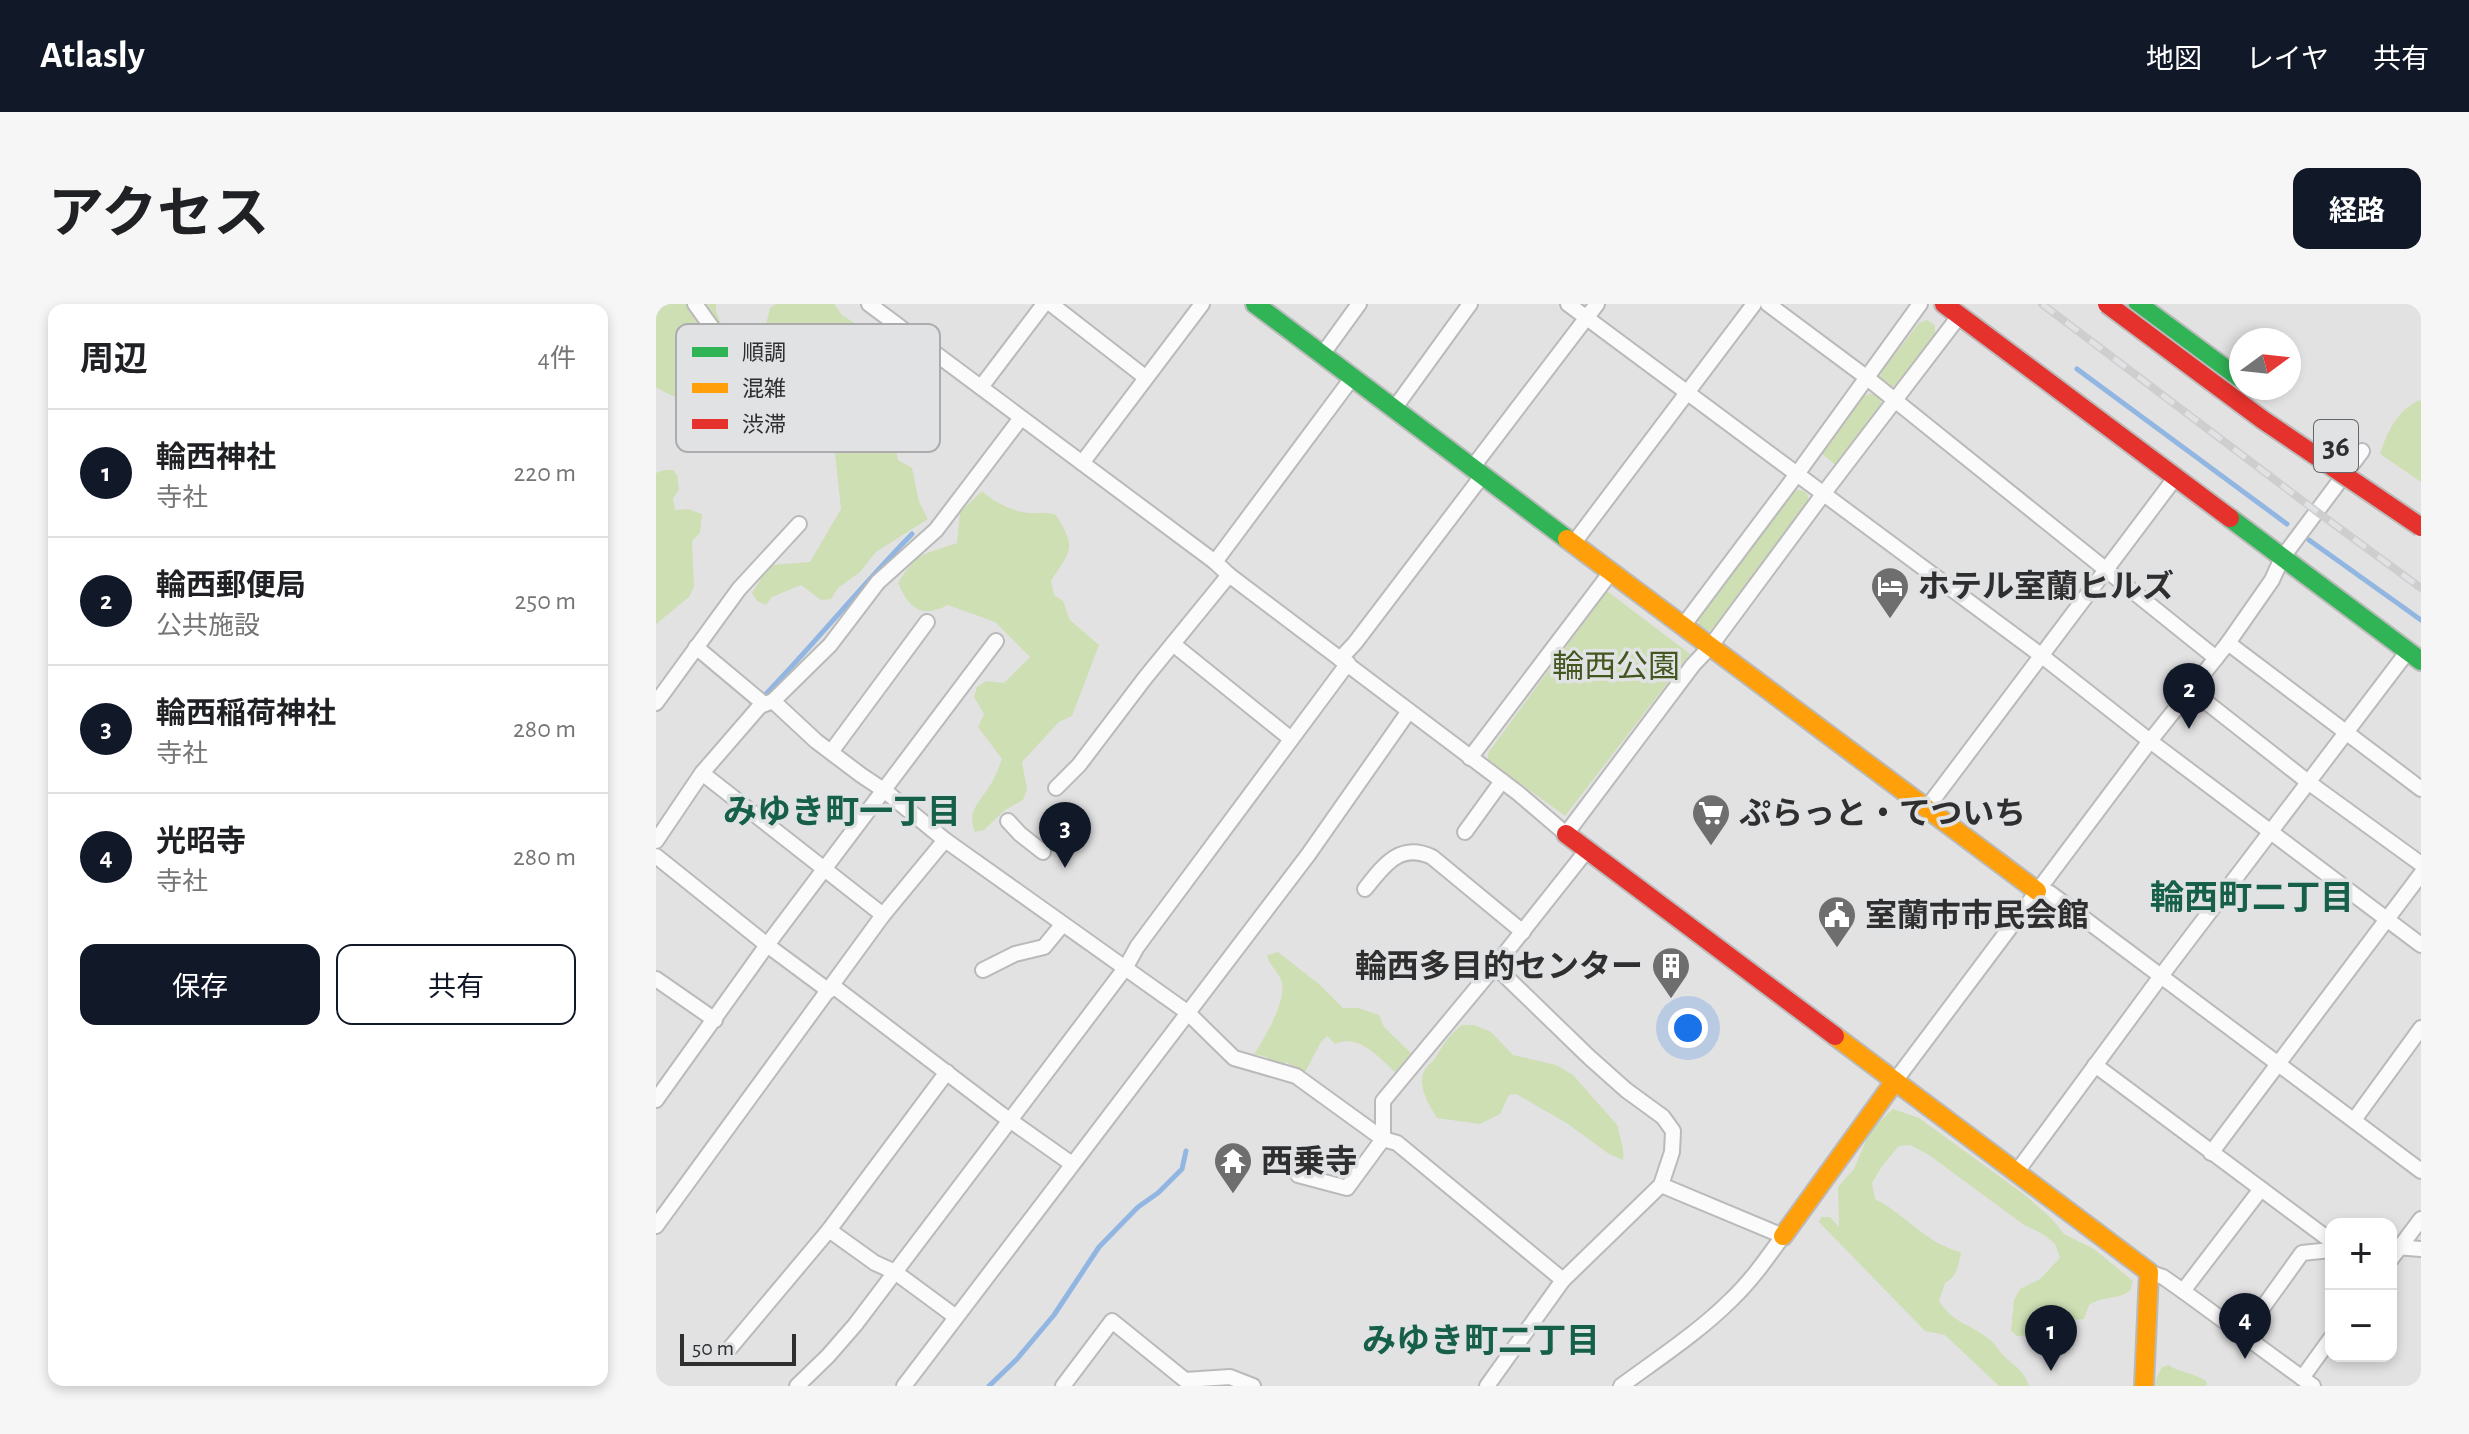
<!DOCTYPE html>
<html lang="ja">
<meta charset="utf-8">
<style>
:root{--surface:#fff;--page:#f6f6f6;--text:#202124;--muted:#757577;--line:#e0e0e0;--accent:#111827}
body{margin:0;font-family:"Alegreya Sans","Noto Sans JP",sans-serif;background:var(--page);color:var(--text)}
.controls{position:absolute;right:24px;bottom:24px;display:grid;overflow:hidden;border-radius:16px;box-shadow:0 4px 12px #0003}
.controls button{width:72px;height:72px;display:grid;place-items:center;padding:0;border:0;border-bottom:2px solid var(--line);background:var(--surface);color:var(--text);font:40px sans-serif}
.compass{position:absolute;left:1573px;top:24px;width:72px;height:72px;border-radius:50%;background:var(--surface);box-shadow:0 4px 12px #0003;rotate:75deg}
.scale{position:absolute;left:24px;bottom:20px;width:116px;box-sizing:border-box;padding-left:8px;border:4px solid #2f2f30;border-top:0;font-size:22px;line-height:28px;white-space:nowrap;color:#2f2f30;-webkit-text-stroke:6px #e1e2e4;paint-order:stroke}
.you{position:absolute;left:1032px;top:724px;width:28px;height:28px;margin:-20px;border:6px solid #fff;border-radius:50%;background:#1a73e8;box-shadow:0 0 0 12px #1a73e833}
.badge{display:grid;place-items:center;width:52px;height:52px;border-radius:50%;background:var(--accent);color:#fff;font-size:26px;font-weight:700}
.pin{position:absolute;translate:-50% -66px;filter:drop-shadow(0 2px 4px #0008)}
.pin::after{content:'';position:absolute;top:42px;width:28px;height:24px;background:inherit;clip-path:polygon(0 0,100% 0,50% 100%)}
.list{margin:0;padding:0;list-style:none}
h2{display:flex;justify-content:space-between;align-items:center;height:104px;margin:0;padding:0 32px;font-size:34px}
h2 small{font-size:26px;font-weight:400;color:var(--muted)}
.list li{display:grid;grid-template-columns:52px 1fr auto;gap:24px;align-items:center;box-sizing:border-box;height:128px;padding:0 32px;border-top:2px solid var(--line)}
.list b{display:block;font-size:30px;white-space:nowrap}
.list p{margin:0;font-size:26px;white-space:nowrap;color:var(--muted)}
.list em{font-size:26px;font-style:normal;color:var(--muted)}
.actions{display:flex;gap:16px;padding:24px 32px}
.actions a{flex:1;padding:18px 0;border:2px solid var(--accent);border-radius:16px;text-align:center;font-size:28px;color:var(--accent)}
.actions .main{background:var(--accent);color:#fff}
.map{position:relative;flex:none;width:1765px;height:1082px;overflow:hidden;border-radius:16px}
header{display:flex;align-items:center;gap:48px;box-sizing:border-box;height:112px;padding:0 40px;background:var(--accent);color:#fff}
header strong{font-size:38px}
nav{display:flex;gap:44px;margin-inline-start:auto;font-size:28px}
.intro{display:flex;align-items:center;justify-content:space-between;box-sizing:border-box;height:192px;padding:0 48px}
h1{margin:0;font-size:56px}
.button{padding:20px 36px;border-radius:16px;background:var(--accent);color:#fff;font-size:28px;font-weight:700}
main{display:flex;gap:48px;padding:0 48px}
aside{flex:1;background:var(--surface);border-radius:16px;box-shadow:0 4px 12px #0003}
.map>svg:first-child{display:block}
.green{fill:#cedfb4}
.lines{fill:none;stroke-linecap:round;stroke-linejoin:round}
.stream{stroke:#91b6e2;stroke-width:5}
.street-casing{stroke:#bababb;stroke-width:18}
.fast-casing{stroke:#bababb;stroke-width:22}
.slow-casing{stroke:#bababb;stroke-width:22}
.jam-casing{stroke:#bababb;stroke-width:22}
.street{stroke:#fbfbfb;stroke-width:14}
.fast{stroke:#30b455;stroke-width:18}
.slow{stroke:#ff9f0a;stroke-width:18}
.jam{stroke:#e5322d;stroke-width:18}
.rail-casing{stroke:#cececf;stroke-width:8}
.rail{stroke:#e1e2e4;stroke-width:5;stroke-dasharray:15;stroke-linecap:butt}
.jam-bridge-casing{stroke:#bababb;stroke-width:22;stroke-linecap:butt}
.jam-bridge{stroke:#e5322d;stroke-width:18}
.labels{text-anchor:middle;stroke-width:7;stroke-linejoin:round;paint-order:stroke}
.shield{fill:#e1e2e4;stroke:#646566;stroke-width:2}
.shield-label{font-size:30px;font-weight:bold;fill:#2f2f30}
.poi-label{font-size:32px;font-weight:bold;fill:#2f2f30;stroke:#e1e2e4;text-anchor:start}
.park-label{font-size:32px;fill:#435620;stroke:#e1e2e4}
.neighbourhood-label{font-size:34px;font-weight:bold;fill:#165f48;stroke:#e1e2e4}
.key{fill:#e1e2e4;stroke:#acacae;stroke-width:2}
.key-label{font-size:22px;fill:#2f2f30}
</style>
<header>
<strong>Atlasly</strong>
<nav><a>地図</a><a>レイヤ</a><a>共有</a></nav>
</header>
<div class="intro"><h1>アクセス</h1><a class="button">経路</a></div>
<main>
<aside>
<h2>周辺<small>4件</small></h2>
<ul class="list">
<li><span class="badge">1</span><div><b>輪西神社</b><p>寺社</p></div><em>220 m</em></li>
<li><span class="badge">2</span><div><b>輪西郵便局</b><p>公共施設</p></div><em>250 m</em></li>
<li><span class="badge">3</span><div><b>輪西稲荷神社</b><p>寺社</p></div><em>280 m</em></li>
<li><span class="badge">4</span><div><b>光昭寺</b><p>寺社</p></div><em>280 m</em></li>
</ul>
<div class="actions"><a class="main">保存</a><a>共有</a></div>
</aside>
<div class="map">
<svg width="1765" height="1082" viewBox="0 0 1765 1082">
<rect width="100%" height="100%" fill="#e2e2e3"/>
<g class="green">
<path d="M0,0H60V7L74,42L69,76C38,95 34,104 0,83Z"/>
<polygon points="120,0 178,0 186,11 200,20 219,72 227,82 242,156 256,164 263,198 272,215 220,248 204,268 182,284 175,295 165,296 145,281 116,293 110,301 101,297 96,289 114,261 154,258 185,205 177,131 143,117 132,126 130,65 107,33 114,4"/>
<polygon points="1271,16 1279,21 1279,31 1243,79 1233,85 1225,79 1224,74 1226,67 1263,19"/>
<polygon points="1217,89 1225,95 1224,105 1181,162 1165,149 1207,92"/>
<path d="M1764,96L1765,97V178L1724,150C1731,128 1741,106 1764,96Z"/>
<polygon points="8,166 17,166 21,171 23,186 17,194 19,206 32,205 46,210 44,229 36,237 38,283 33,293 0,320 0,169"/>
<path d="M1141,186C1152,186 1154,193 1151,203L1059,324L1053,327L1043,321L1042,314L1135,190Z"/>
<path d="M326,187C338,198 357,208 374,209C386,210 386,207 400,211C421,244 415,246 395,277L398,291L407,297L414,316L443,341L416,412L403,418L366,458L371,485L367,496L349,506L328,526L319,528C311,510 321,500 331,486C338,477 342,465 346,455L322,423L328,410L318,393L321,383L330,377L348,379L374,353L339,318L292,301C265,314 254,306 242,279C262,247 267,251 301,239L304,208Z"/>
<polygon points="951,287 1034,350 909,512 832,456 832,449"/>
<path d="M622,648L664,681L687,704H702L723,711L728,723L756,750L739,768C723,753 702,729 679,740L671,732L665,738L649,768L630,758L627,761L613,758L611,753L598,750C608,735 630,698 626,679C624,669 613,662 611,651Z"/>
<path d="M806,721H818L835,728L857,751L900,761L917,771L962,822C963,834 969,843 967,856L953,850L912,820L860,790L853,791L844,810L824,820L781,814C773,801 760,781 769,765C771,762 775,759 778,756C789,739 790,734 806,721Z"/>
<path d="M1237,805L1263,814L1369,891L1396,915L1408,930L1438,945L1477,977L1474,987C1458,997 1449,991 1433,1001L1428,1015L1416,1016L1391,1030L1361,1032L1355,1027L1358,996L1364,985L1384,975L1404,954L1399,940L1387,930L1368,921L1273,851L1254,841L1243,842L1226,862L1216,879L1219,895C1249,910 1272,941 1305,948C1303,960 1301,973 1289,979L1283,997C1298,1020 1313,1019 1333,1035C1340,1040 1343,1048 1350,1054C1361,1064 1368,1067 1373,1082H1343L1289,1031L1269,1027L1163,918L1165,913H1174L1183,923L1182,883L1198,865L1215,825Z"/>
<path d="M1512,1061C1525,1069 1540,1069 1551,1078L1550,1082H1499L1500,1075L1506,1063Z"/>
</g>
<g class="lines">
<g class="stream">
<polyline points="1421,65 1631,220"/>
<polyline points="1653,236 1765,316"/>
<path d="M110,390C160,338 206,281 256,230"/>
<polyline points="333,1082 361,1055 398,1011 443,943 482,903 502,889 526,865 530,847"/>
</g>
<g class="street-casing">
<g id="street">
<polyline points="39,0 65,36 58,65 64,129 69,134 82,92"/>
<polyline points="213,0 559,258 573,271 489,374 423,461 400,484"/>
<polyline points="395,0 489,73"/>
<polyline points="912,0 1386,352 1494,437 1765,641"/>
<polyline points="1112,0 1210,73 1560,354"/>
<polyline points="666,51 703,0"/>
<polyline points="325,83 388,0"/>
<polyline points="738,105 814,0"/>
<polyline points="426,159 546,0"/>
<polyline points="816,164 941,0"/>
<polyline points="917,240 1098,0"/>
<polyline points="559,258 696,74"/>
<polyline points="573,271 862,489 910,530 1037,361 1054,343 1168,189 1304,11"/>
<polyline points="1027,322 1141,170 1264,0"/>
<polyline points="1572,339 1765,485"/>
<polyline points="517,340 635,435"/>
<polyline points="40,343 108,400"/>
<polyline points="684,355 699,339 826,172"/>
<polyline points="1535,386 1652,478 1765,560"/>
<polyline points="117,397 160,437 205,471 229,487 289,536 531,708 578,754 640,772 727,835 741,839 907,976"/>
<polyline points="0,399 83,285 143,220"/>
<polyline points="175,448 271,318"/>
<polyline points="814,454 955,268"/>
<polyline points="46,469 227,611"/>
<polyline points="1270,505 1519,174"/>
<polyline points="352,517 364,530 387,548"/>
<polyline points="809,528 846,477"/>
<polyline points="0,537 46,469 104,402 117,397 174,341 222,278 280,226 365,114"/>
<polyline points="0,552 111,641 173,687"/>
<path d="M709,585C728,561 744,538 776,553L867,628"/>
<polyline points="1381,587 1394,589 1765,867"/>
<polyline points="327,666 359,650 388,643 406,621"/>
<polyline points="0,675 59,716"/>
<polyline points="177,682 345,810 416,860"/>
<polyline points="1439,761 1675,937"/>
<polyline points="291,768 173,926 219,959 239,968 300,1013"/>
<polyline points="1239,777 1494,437 1572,339 1616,276 1626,254 1706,147"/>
<polyline points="0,796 111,641 340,337"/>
<polyline points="1698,816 1765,724"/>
<polyline points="1555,849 1765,570"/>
<polyline points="1360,869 1505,672 1752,347"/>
<polyline points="642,871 691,884 727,835 727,797 839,662 931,546"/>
<polyline points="0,922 227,611 289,536"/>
<polyline points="1739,943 1765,945"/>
<polyline points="1735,955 1765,915"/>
<polyline points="1493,968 1507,973 1527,987 1657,1082"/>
<polyline points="1527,987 1605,885"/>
<polyline points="1587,1031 1646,949 1675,946"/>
<polyline points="74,1044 173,926"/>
<polyline points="1646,1074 1675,1034"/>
<polyline points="141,1082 172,1052 199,1021 470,663 481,643 692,359"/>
<polyline points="248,1082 652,551 753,407"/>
<polyline points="407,1082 456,1017 529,1076 574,1073 597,1082"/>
<polyline points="831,1082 907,976 1005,881 1016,848 1017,827 1007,813 970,786 933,753 839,662"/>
<path d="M965,1082C1003,1054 1043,1028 1076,995C1096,976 1111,954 1127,932L1005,881"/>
</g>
</g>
<g class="fast-casing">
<g id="fast">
<polyline points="599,0 911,235"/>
<polyline points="1482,0 1585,76"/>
<polyline points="1574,214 1765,357"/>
</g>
</g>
<g class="slow-casing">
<g id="slow">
<polyline points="911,235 1381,587"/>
<polyline points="1179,732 1493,968 1488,1082"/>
<polyline points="1127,932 1239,777"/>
</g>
</g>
<g class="jam-casing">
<g id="jam">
<polyline points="1288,0 1574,214"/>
<polyline points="910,530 1179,732"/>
</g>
</g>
<use href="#street" class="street"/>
<use href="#fast" class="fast"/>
<use href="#slow" class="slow"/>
<use href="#jam" class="jam"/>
<g class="rail-casing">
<polyline id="rail" points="1386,0 1660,207 1765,284"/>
</g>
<use href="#rail" class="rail"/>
<g class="jam-bridge-casing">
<polyline id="jam-bridge" points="1451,0 1607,116 1765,223"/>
</g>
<use href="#jam-bridge" class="jam-bridge"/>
</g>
<defs>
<g id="hotel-pin" transform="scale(2)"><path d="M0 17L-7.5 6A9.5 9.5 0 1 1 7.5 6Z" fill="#6e6e6f" stroke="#e1e2e4"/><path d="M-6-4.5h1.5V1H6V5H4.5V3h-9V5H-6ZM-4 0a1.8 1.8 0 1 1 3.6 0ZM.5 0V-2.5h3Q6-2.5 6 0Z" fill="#fff"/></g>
<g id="supermarket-pin" transform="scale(2)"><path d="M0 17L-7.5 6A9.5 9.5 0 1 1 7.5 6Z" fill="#6e6e6f" stroke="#e1e2e4"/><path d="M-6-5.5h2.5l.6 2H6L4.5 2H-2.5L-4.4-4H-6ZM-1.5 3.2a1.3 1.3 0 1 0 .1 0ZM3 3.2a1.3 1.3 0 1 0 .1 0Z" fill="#fff"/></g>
<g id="civic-pin" transform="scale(2)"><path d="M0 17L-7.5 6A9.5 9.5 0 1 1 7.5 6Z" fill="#6e6e6f" stroke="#e1e2e4"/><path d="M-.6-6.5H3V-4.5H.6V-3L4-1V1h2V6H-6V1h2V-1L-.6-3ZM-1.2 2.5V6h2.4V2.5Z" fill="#fff"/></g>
<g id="building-pin" transform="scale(2)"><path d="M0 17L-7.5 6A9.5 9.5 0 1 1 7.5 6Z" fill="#6e6e6f" stroke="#e1e2e4"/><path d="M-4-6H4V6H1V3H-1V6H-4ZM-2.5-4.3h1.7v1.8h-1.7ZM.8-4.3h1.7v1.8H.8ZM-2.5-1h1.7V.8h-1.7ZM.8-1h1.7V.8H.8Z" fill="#fff"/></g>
<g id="temple-pin" transform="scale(2)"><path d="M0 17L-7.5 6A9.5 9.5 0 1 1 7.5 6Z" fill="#6e6e6f" stroke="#e1e2e4"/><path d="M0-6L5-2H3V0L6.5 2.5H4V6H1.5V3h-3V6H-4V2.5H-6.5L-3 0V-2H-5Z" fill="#fff"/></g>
</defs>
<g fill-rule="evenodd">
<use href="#hotel-pin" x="1234" y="282"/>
<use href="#supermarket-pin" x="1055" y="509"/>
<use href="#civic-pin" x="1181" y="611"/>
<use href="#building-pin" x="1015" y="662"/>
<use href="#temple-pin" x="577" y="857"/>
</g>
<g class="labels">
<rect class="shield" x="1658" y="116" width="44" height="52" rx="6"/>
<g class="shield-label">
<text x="1680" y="152">36</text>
</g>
<g class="poi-label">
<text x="1262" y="293">ホテル室蘭ヒルズ</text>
<text x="1083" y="520">ぷらっと・てついち</text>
<text x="1209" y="622">室蘭市市民会館</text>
<text x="987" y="673" text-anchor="end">輪西多目的センター</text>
<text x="605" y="868">西乗寺</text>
</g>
<g class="park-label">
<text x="960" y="373">輪西公園</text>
</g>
<g class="neighbourhood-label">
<text x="186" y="519">みゆき町一丁目</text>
<text x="1596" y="605">輪西町二丁目</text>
<text x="825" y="1048">みゆき町二丁目</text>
</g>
</g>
<rect x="20" y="20" width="264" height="128" rx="12" class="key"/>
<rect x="36" y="43" width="36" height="10" fill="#30b455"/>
<rect x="36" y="79" width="36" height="10" fill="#ff9f0a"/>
<rect x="36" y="115" width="36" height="10" fill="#e5322d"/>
<g class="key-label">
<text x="86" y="56">順調</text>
<text x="86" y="92">混雑</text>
<text x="86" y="128">渋滞</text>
</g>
</svg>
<div class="controls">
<button>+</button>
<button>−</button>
</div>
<svg class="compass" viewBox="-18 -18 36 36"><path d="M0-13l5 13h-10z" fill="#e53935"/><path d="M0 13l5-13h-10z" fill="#757577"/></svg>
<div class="scale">50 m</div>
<div class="you"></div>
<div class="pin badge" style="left:1395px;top:1067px">1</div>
<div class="pin badge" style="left:1533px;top:425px">2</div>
<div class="pin badge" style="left:409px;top:564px">3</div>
<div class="pin badge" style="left:1589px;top:1055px">4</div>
</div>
</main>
